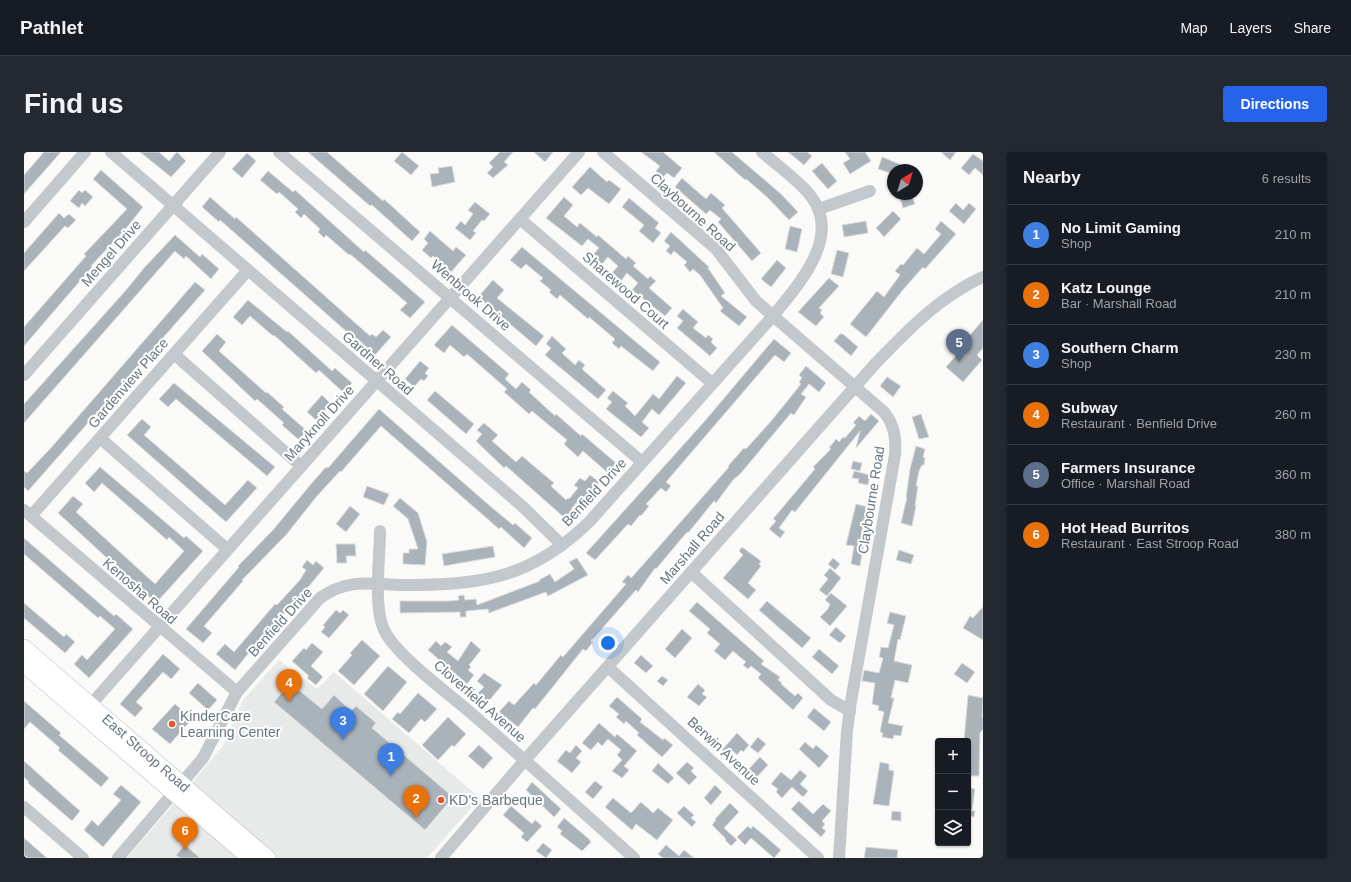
<!DOCTYPE html>
<meta charset="utf-8">
<style>
:root{--surface:#171b24;--page:#242831;--text:#f1f3f6;--muted:#9ea1a6;--line:#363941;--accent:#2563eb}
body{margin:0;font-family:Helvetica,sans-serif;background:var(--page);color:var(--text)}
.controls{position:absolute;right:12px;bottom:12px;display:grid;overflow:hidden;border-radius:4px;box-shadow:0 1px 3px #0004}
.controls button{width:36px;height:36px;display:grid;place-items:center;padding:0;border:0;border-bottom:1px solid var(--line);background:var(--surface);color:var(--text);font:20px sans-serif}
.compass{position:absolute;left:863px;top:12px;width:36px;height:36px;border-radius:50%;background:var(--surface);box-shadow:0 1px 3px #0004;rotate:38deg}
.you{position:absolute;left:584px;top:491px;width:14px;height:14px;margin:-10px;border:3px solid #fff;border-radius:50%;background:#1a73e8;box-shadow:0 0 0 6px #1a73e833}
.badge{display:grid;place-items:center;width:26px;height:26px;border-radius:50%;background:var(--accent);color:#fff;font-size:13px;font-weight:700}
.pin{position:absolute;translate:-50% -33px;filter:drop-shadow(0 1px 2px #0008)}
.pin::after{content:'';position:absolute;top:21px;width:14px;height:12px;background:inherit;clip-path:polygon(0 0,100% 0,50% 100%)}
.list{margin:0;padding:0;list-style:none}
h2{display:flex;justify-content:space-between;align-items:center;height:52px;margin:0;padding:0 16px;font-size:17px}
h2 small{font-size:13px;font-weight:400;color:var(--muted)}
.list li{display:grid;grid-template-columns:26px 1fr auto;gap:12px;align-items:center;box-sizing:border-box;height:60px;padding:0 16px;border-top:1px solid var(--line)}
.list b{display:block;font-size:15px;white-space:nowrap}
.list p{margin:0;font-size:13px;white-space:nowrap;color:var(--muted)}
.list em{font-size:13px;font-style:normal;color:var(--muted)}
.icon{flex:none;width:22px;height:22px;fill:none;stroke:currentColor;stroke-width:2;stroke-linecap:round;stroke-linejoin:round}
.map{position:relative;flex:none;width:959px;height:706px;overflow:hidden;border-radius:4px}
header{display:flex;align-items:center;gap:24px;box-sizing:border-box;height:56px;padding:0 20px;background:var(--surface);border-bottom:1px solid var(--line)}
header strong{font-size:19px}
nav{display:flex;gap:22px;margin-inline-start:auto;font-size:14px}
.intro{display:flex;align-items:center;justify-content:space-between;box-sizing:border-box;height:96px;padding:0 24px}
h1{margin:0;font-size:28px}
.button{padding:10px 18px;border-radius:4px;background:var(--accent);color:#fff;font-size:14px;font-weight:700}
main{display:flex;gap:24px;padding:0 24px}
aside{flex:1;background:var(--surface);border-radius:4px;box-shadow:0 1px 3px #0004}
.map>svg:first-child{display:block}
.built{fill:#e8e9e9}
.building{fill:#aab3b9;stroke:#dcdcda}
.lines{fill:none;stroke-linecap:round;stroke-linejoin:round}
.major-casing{stroke:#b5babe;stroke-width:16}
.minor{stroke:#c3c8cc;stroke-width:12}
.major{stroke:#fff;stroke-width:15}
.poi-dot{fill:#e4572e;stroke:#fff;stroke-width:1.5}
.labels{text-anchor:middle;stroke-width:4;stroke-linejoin:round;paint-order:stroke}
.street-label{font-size:14px;fill:#657683;stroke:#fff}
.poi-label{font-size:14px;fill:#657683;stroke:#fff;text-anchor:start}
</style>
<header>
<strong>Pathlet</strong>
<nav><a>Map</a><a>Layers</a><a>Share</a></nav>
</header>
<div class="intro"><h1>Find us</h1><a class="button">Directions</a></div>
<main>
<div class="map">
<svg width="959" height="706" viewBox="0 0 959 706">
<rect width="100%" height="100%" fill="#fafaf8"/>
<polygon class="built" points="255,508 293,537 310,520 456,646 403,706 103,706 199,594 219,548"/>
<g class="building">
<polygon points="20,0 37,0 0,42 0,23"/>
<polygon points="116,0 135,0 145,9 153,0 162,9 147,25"/>
<polygon points="284,0 303,0 359,49 360,47 396,80 388,89 348,53 346,54"/>
<polygon points="378,0 395,14 387,23 370,9"/>
<polygon points="476,0 489,0 480,10 484,13 469,26 463,21 469,15 465,11"/>
<polygon points="510,0 529,0 521,10"/>
<polygon points="617,0 639,0 658,16 650,26 643,21 639,25 632,19 636,14"/>
<polygon points="690,0 708,0 757,42 774,60 765,68 743,45 722,27 721,28"/>
<polygon points="764,0 783,0 788,4 780,13"/>
<polygon points="821,0 841,0 847,9 826,22 819,11 826,7"/>
<polygon points="917,0 932,0 926,8"/>
<polygon points="223,1 232,9 218,26 208,17"/>
<polygon points="949,2 959,9 959,23 951,16 945,23 937,16"/>
<polygon points="858,5 890,18 869,18 869,22 854,17"/>
<polygon points="798,11 813,29 804,37 788,19"/>
<polygon points="428,14 431,30 408,35 406,22 415,21 414,16"/>
<polygon points="566,15 583,30 585,28 597,37 585,52 564,36 557,43 548,35"/>
<polygon points="77,18 119,55 104,74 67,114 68,115 0,194 0,175 62,104 60,102 103,57 69,27"/>
<polygon points="244,19 269,40 271,38 340,100 341,98 401,150 386,166 376,158 383,151 326,102 325,103 302,83 300,86 294,80 296,77 280,62 277,66 271,60 274,57 255,40 253,42 236,28"/>
<polygon points="658,26 682,47 687,41 701,53 698,56 737,101 728,109 694,70 697,67 686,58 682,62 651,35"/>
<polygon points="55,38 58,41 61,38 69,45 61,54 58,51 55,56 46,49"/>
<polygon points="875,42 887,42 891,52 879,56"/>
<polygon points="186,45 211,67 212,65 346,184 348,182 352,185 359,178 367,185 351,203 333,186 331,187 196,68 195,70 178,55"/>
<polygon points="540,45 549,53 540,64 553,75 556,71 573,85 574,83 602,107 604,104 612,111 609,114 624,127 626,124 632,129 625,136 648,156 641,164 608,138 614,131 603,121 597,129 588,121 594,114 584,105 578,112 568,104 575,96 564,87 558,94 522,66"/>
<polygon points="605,46 635,71 631,76 637,81 629,91 615,79 620,73 598,55"/>
<polygon points="451,50 466,62 460,69 458,68 449,79 452,81 446,88 431,76 437,69 441,73 449,62 444,58"/>
<polygon points="932,51 939,58 945,51 952,57 940,72 925,59"/>
<polygon points="869,59 877,67 860,85 852,76"/>
<polygon points="35,61 40,66 45,62 52,68 44,76 41,74 0,119 0,101"/>
<polygon points="842,69 844,81 820,85 818,73"/>
<polygon points="917,69 932,82 901,117 899,115 878,139 842,185 826,172 853,139 860,145 876,123 871,119 877,112 879,113 893,96 900,102 917,82 911,77"/>
<polygon points="766,74 778,77 773,100 761,97"/>
<polygon points="406,79 429,99 432,95 442,103 427,120 409,104 407,106 398,98 404,91 400,87"/>
<polygon points="647,80 685,115 684,116 701,141 697,144 723,165 715,174 696,159 699,156 676,123 669,117 666,120 660,113 663,110 650,99 647,103 642,99 646,94 640,89"/>
<polygon points="151,83 176,105 178,102 195,117 187,127 162,104 160,107 151,99 0,271 0,252 103,137 120,116"/>
<polygon points="498,95 636,210 629,219 597,194 595,197 588,191 591,187 565,165 564,167 536,143 533,147 525,140 527,138 516,129 519,126 502,112 497,117 486,108"/>
<polygon points="813,98 825,101 819,125 807,122"/>
<polygon points="753,108 762,116 747,135 737,127"/>
<polygon points="805,126 815,134 795,156 798,158 796,161 800,165 792,174 774,160"/>
<polygon points="469,128 480,138 473,146 520,184 512,194 454,145"/>
<polygon points="171,130 181,138 4,339 0,335 0,319 3,321 26,297"/>
<polygon points="224,148 263,180 264,179 308,219 311,216 328,231 320,241 295,218 292,221 250,183 249,184 226,164 218,173 209,165"/>
<polygon points="659,157 674,170 669,176 682,186 684,183 689,187 687,190 693,196 686,204 653,176 659,169 653,164"/>
<polygon points="959,168 959,196 953,203 958,208 939,230 922,215 937,198 935,196"/>
<polygon points="428,173 485,222 481,227 492,237 498,230 507,238 505,240 531,264 532,262 557,284 558,282 592,311 584,321 559,299 554,305 540,292 543,288 508,259 505,262 480,240 483,237 443,202 440,205 426,193 420,201 410,193"/>
<polygon points="193,182 202,190 195,199 242,241 243,240 260,255 258,257 283,279 275,288 258,273 260,271 233,247 231,249 178,199"/>
<polygon points="816,182 819,182 834,195 827,204 810,189"/>
<polygon points="528,184 542,197 538,201 551,213 555,208 561,213 558,217 582,238 574,247 521,203 527,196 522,192"/>
<polygon points="750,187 767,201 760,210 751,203 642,330 647,334 642,340 637,336 622,352 625,354 617,364 616,363 607,374 604,372 571,408 562,401 680,270"/>
<polygon points="396,209 405,216 401,221 404,224 400,229 397,227 390,235 381,227"/>
<polygon points="782,214 802,231 795,240 785,232 777,242 782,245 770,263 767,261 717,321 709,328 692,351 690,349 664,381 663,380 632,417 631,416 614,440 612,438 567,489 569,490 562,499 559,497 511,557 509,556 494,575 475,560 485,549 490,553 510,531 512,533 537,503 539,505 602,432 598,430 604,423 607,426 617,415 705,315 704,314 720,296 722,297 748,268 777,232 775,230 778,226 775,223"/>
<polygon points="653,224 662,231 635,263 628,257 618,270 625,276 617,285 582,257 588,250 583,246 589,239 604,251 601,254 611,264 629,242 635,247"/>
<polygon points="863,225 877,234 869,245 856,234"/>
<polygon points="150,231 251,315 243,324 152,247 144,255 135,247"/>
<polygon points="411,239 450,272 442,282 403,248"/>
<polygon points="298,243 307,252 292,268 283,260"/>
<polygon points="355,257 466,354 489,373 491,371 508,386 500,396 477,375 475,377 357,274 317,320 316,319 293,344 262,383 218,428 219,429 180,474 188,481 179,491 162,477 215,415 214,414 249,378 287,332 302,315 304,316"/>
<polygon points="847,262 855,269 832,296 836,279 771,360 768,358 755,376 761,380 756,386 745,377 752,369 749,367 791,317 789,315 807,297 805,296 812,287 815,290 819,285 821,286 832,273 829,271 835,264 841,269"/>
<polygon points="897,262 905,285 895,287 888,265"/>
<polygon points="118,267 127,275 120,283 201,353 224,328 233,336 202,370 103,283"/>
<polygon points="460,271 474,283 468,289 492,310 498,304 530,331 527,334 542,348 544,346 545,347 554,336 550,333 556,326 561,329 566,323 575,330 559,349 556,347 547,357 550,359 543,368 482,314 480,316 452,289 458,282 453,278"/>
<polygon points="892,294 901,297 899,305 901,306 900,313 898,313 895,319 892,334 894,334 891,354 892,354 888,374 877,371 883,345 882,345 886,317"/>
<polygon points="829,309 838,311 836,319 827,317"/>
<polygon points="76,315 160,386 162,384 179,399 132,451 34,361 49,344 59,352 52,360 131,432 160,399 145,385 143,388 78,331 70,340 61,331"/>
<polygon points="830,319 846,323 844,333 834,331 835,327 828,326"/>
<polygon points="343,334 365,342 360,353 339,345"/>
<polygon points="376,346 394,361 403,390 401,413 379,412 379,401 385,401 385,397 394,397 384,367 369,354"/>
<polygon points="832,352 844,355 837,384 841,385 836,414 827,412 830,394 822,393"/>
<polygon points="326,354 336,362 322,380 312,372"/>
<polygon points="0,386 90,464 92,462 109,477 65,526 50,512 58,503 63,508 91,477 76,464 74,466 0,402"/>
<polygon points="312,392 331,392 332,404 322,404 323,411 313,411"/>
<polygon points="469,394 471,405 420,414 418,402"/>
<polygon points="718,395 737,409 735,412 737,414 724,431 732,438 724,447 699,426 719,403 715,399"/>
<polygon points="875,398 890,403 887,412 872,408"/>
<polygon points="553,406 564,423 524,444 522,440 465,461 464,457 442,459 442,465 436,465 436,460 376,461 376,449 426,449 435,448 434,444 440,443 441,448 452,447 453,453 516,429 515,428 526,422 531,430 550,417 545,410"/>
<polygon points="809,406 816,412 811,418 804,412"/>
<polygon points="283,408 289,413 292,409 300,416 280,440 239,483 211,518 192,502 201,492 210,500 251,452 253,453 276,428 282,418 278,415"/>
<polygon points="806,416 817,426 803,444 795,438 804,427 800,423"/>
<polygon points="807,441 823,454 806,474 796,465 804,457 806,452 801,448"/>
<polygon points="743,449 787,486 778,496 735,458"/>
<polygon points="673,450 740,509 737,512 756,525 754,528 758,531 757,532 771,544 774,541 779,546 769,558 734,526 737,522 727,514 724,517 719,513 722,510 709,499 701,508 690,499 696,492 683,481 686,477 665,459"/>
<polygon points="0,451 40,485 42,482 51,490 41,501 0,466"/>
<polygon points="959,455 959,488 939,476 946,464 949,466"/>
<polygon points="312,458 316,461 319,458 325,463 305,486 297,480 301,475 299,473"/>
<polygon points="866,460 882,464 876,488 874,487 870,509 888,513 884,531 871,528 867,546 870,546 864,571 879,574 877,584 870,583 869,587 858,585 859,581 856,580 860,560 854,558 855,554 848,552 851,531 838,529 840,518 855,521 859,506 855,505 857,495 864,496 870,473 863,471"/>
<polygon points="812,475 822,484 816,491 805,483"/>
<polygon points="658,477 668,486 651,506 641,497"/>
<polygon points="338,488 356,504 330,533 314,519 328,503 326,501"/>
<polygon points="412,489 417,494 421,490 428,495 423,500 434,509 447,489 457,498 445,513 447,515 444,518 450,523 443,532 404,498"/>
<polygon points="288,491 299,500 287,514 299,525 292,533 283,526 285,524 268,509 280,496 282,498"/>
<polygon points="795,497 815,514 808,522 788,505"/>
<polygon points="139,502 156,517 147,527 139,520 112,550 119,556 111,565 96,552"/>
<polygon points="617,503 629,514 622,521 610,511"/>
<polygon points="938,511 951,520 943,531 930,522"/>
<polygon points="364,514 383,530 359,559 340,542"/>
<polygon points="460,521 478,533 464,550 454,541 460,535 453,529"/>
<polygon points="638,524 644,528 639,534 633,529"/>
<polygon points="174,531 193,548 184,558 165,541"/>
<polygon points="266,531 298,557 310,543 327,559 332,554 352,571 348,576 429,645 401,678 250,550"/>
<polygon points="674,532 681,538 678,542 683,545 675,554 663,545"/>
<polygon points="394,541 413,557 401,570 397,567 385,581 368,567 374,560 376,562"/>
<polygon points="944,543 959,546 958,566 959,566 959,577 956,581 955,624 944,624 944,589 940,589"/>
<polygon points="593,545 618,567 616,570 639,588 640,586 649,593 638,605 613,583 615,581 602,569 600,572 592,565 595,562 585,554"/>
<polygon points="0,549 37,581 35,583 85,626 77,635 34,598 36,596 6,570 0,577"/>
<polygon points="151,552 168,567 146,592 128,577"/>
<polygon points="790,556 807,570 800,579 783,565"/>
<polygon points="424,565 442,582 430,595 428,593 414,608 398,593"/>
<polygon points="575,571 591,585 593,582 613,599 600,614 605,618 598,626 588,619 598,608 593,603 597,598 584,587 578,594 574,590 567,598 558,591"/>
<polygon points="713,581 725,593 719,600 717,598 713,603 709,599 704,604 698,598"/>
<polygon points="734,585 742,592 734,601 726,595"/>
<polygon points="781,590 789,597 792,593 805,604 795,616 775,597"/>
<polygon points="455,593 469,606 459,617 444,604"/>
<polygon points="552,593 558,599 552,606 557,610 548,621 533,609 542,598 546,601"/>
<polygon points="736,605 744,613 731,627 723,619"/>
<polygon points="0,609 56,659 48,669 4,631 5,630 0,625"/>
<polygon points="663,610 670,616 667,619 673,625 665,633 652,621"/>
<polygon points="856,610 865,612 865,618 870,619 865,654 849,652"/>
<polygon points="634,611 650,626 644,632 628,619"/>
<polygon points="776,618 783,624 776,632 784,639 779,645 768,635 758,646 752,640 754,637 747,632 757,620 767,628"/>
<polygon points="571,629 579,635 569,647 561,640"/>
<polygon points="508,630 537,657 530,665 502,638"/>
<polygon points="97,633 117,650 79,695 60,678 68,668 74,674 97,648 89,642"/>
<polygon points="691,633 698,640 687,653 680,646"/>
<polygon points="944,636 951,637 948,659 951,659 950,665 944,664"/>
<polygon points="589,646 607,661 617,650 629,661 634,656 649,668 633,688 612,672 608,678 581,655"/>
<polygon points="775,649 789,662 799,652 807,659 798,669 801,672 798,676 802,679 797,685 767,657"/>
<polygon points="706,651 715,660 700,676 713,688 707,694 701,688 702,687 688,673 692,668 691,667"/>
<polygon points="487,654 508,672 511,668 518,674 503,690 497,685 500,681 479,663"/>
<polygon points="660,654 670,663 667,666 672,670 668,675 653,661"/>
<polygon points="868,659 877,660 877,669 867,668"/>
<polygon points="540,666 565,687 567,690 558,699 536,682 538,679 533,675"/>
<polygon points="724,674 727,677 729,674 757,698 750,706 727,686 721,693 713,685"/>
<polygon points="0,686 23,706 4,706 0,703"/>
<polygon points="519,691 528,698 522,706 512,699"/>
<polygon points="161,693 176,706 156,706 152,703"/>
<polygon points="642,693 655,704 660,698 670,706 639,706 634,702"/>
<polygon points="842,695 874,698 873,706 840,706"/>
</g>
<g class="lines">
<g class="major-casing">
<g id="major">
<polyline points="0,495 244,706"/>
<polyline points="0,513 225,706"/>
</g>
</g>
<g class="minor">
<polyline points="87,0 498,354 538,393"/>
<polyline points="255,0 618,310"/>
<path d="M579,0L692,97L732,149L860,260C871,274 872,286 871,303L827,549L823,579L815,706"/>
<polyline points="795,57 846,39"/>
<polyline points="496,67 688,231"/>
<polyline points="0,70 61,0"/>
<polyline points="150,202 277,314"/>
<polyline points="0,223 196,0"/>
<polyline points="76,286 203,397"/>
<polyline points="0,358 213,540"/>
<polyline points="7,364 224,118"/>
<path d="M356,379C356,406 349,454 360,478C372,503 425,542 447,561C502,609 556,657 610,706"/>
<polyline points="667,420 807,548 826,559"/>
<polyline points="584,515 794,706"/>
<polyline points="62,558 555,0"/>
<polyline points="0,655 59,706"/>
<path d="M94,706L179,606L213,540L296,446C324,426 346,432 378,433C457,433 507,427 566,369L749,164C775,132 819,84 786,43C773,27 754,14 738,0"/>
<path d="M417,706L501,608L851,212C884,178 915,145 959,125"/>
</g>
<use href="#major" class="major"/>
</g>
<g class="poi-dot">
<circle cx="148" cy="572" r="4"/>
<circle cx="417" cy="648" r="4"/>
</g>
<g class="labels">
<g class="street-label">
<text transform="translate(669 60) rotate(42)" y="5">Claybourne Road</text>
<text transform="translate(87 101) rotate(-49)" y="5">Mengel Drive</text>
<text transform="translate(602 138) rotate(41)" y="5">Sharewood Court</text>
<text transform="translate(447 143) rotate(41)" y="5">Wenbrook Drive</text>
<text transform="translate(354 211) rotate(41)" y="5">Gardner Road</text>
<text transform="translate(104 231) rotate(-49)" y="5">Gardenview Place</text>
<text transform="translate(295 271) rotate(-48)" y="5">Maryknoll Drive</text>
<text transform="translate(570 340) rotate(-47)" y="5">Benfield Drive</text>
<text transform="translate(847 348) rotate(-81)" y="5">Claybourne Road</text>
<text transform="translate(668 396) rotate(-49)" y="5">Marshall Road</text>
<text transform="translate(116 439) rotate(41)" y="5">Kenosha Road</text>
<text transform="translate(256 470) rotate(-48)" y="5">Benfield Drive</text>
<text transform="translate(456 549) rotate(41)" y="5">Cloverfield Avenue</text>
<text transform="translate(700 599) rotate(43)" y="5">Berwin Avenue</text>
<text transform="translate(122 601) rotate(41)" y="5">East Stroop Road</text>
</g>
<g class="poi-label">
<text x="156" y="569">KinderCare<tspan x="156" dy="16">Learning Center</tspan></text>
<text x="425" y="653">KD's Barbeque</text>
</g>
</g>
</svg>
<div class="controls">
<button>+</button>
<button>−</button>
<button><svg class="icon" aria-label="layers" viewBox="0 0 24 24"><path d="M12 4l9 5-9 5-9-5zM3 14l9 5 9-5"/></svg></button>
</div>
<svg class="compass" viewBox="-18 -18 36 36"><path d="M0-13l5 13h-10z" fill="#e53935"/><path d="M0 13l5-13h-10z" fill="#9ea1a6"/></svg>
<div class="you"></div>
<div class="pin badge" style="left:367px;top:624px;background:#3f7fe0">1</div>
<div class="pin badge" style="left:392px;top:666px;background:#e8710a">2</div>
<div class="pin badge" style="left:319px;top:588px;background:#3f7fe0">3</div>
<div class="pin badge" style="left:265px;top:550px;background:#e8710a">4</div>
<div class="pin badge" style="left:935px;top:210px;background:#5c6f8a">5</div>
<div class="pin badge" style="left:161px;top:698px;background:#e8710a">6</div>
</div>
<aside>
<h2>Nearby<small>6 results</small></h2>
<ul class="list">
<li><span class="badge" style="background:#3f7fe0">1</span><div><b>No Limit Gaming</b><p>Shop</p></div><em>210 m</em></li>
<li><span class="badge" style="background:#e8710a">2</span><div><b>Katz Lounge</b><p>Bar · Marshall Road</p></div><em>210 m</em></li>
<li><span class="badge" style="background:#3f7fe0">3</span><div><b>Southern Charm</b><p>Shop</p></div><em>230 m</em></li>
<li><span class="badge" style="background:#e8710a">4</span><div><b>Subway</b><p>Restaurant · Benfield Drive</p></div><em>260 m</em></li>
<li><span class="badge" style="background:#5c6f8a">5</span><div><b>Farmers Insurance</b><p>Office · Marshall Road</p></div><em>360 m</em></li>
<li><span class="badge" style="background:#e8710a">6</span><div><b>Hot Head Burritos</b><p>Restaurant · East Stroop Road</p></div><em>380 m</em></li>
</ul>
</aside>
</main>
